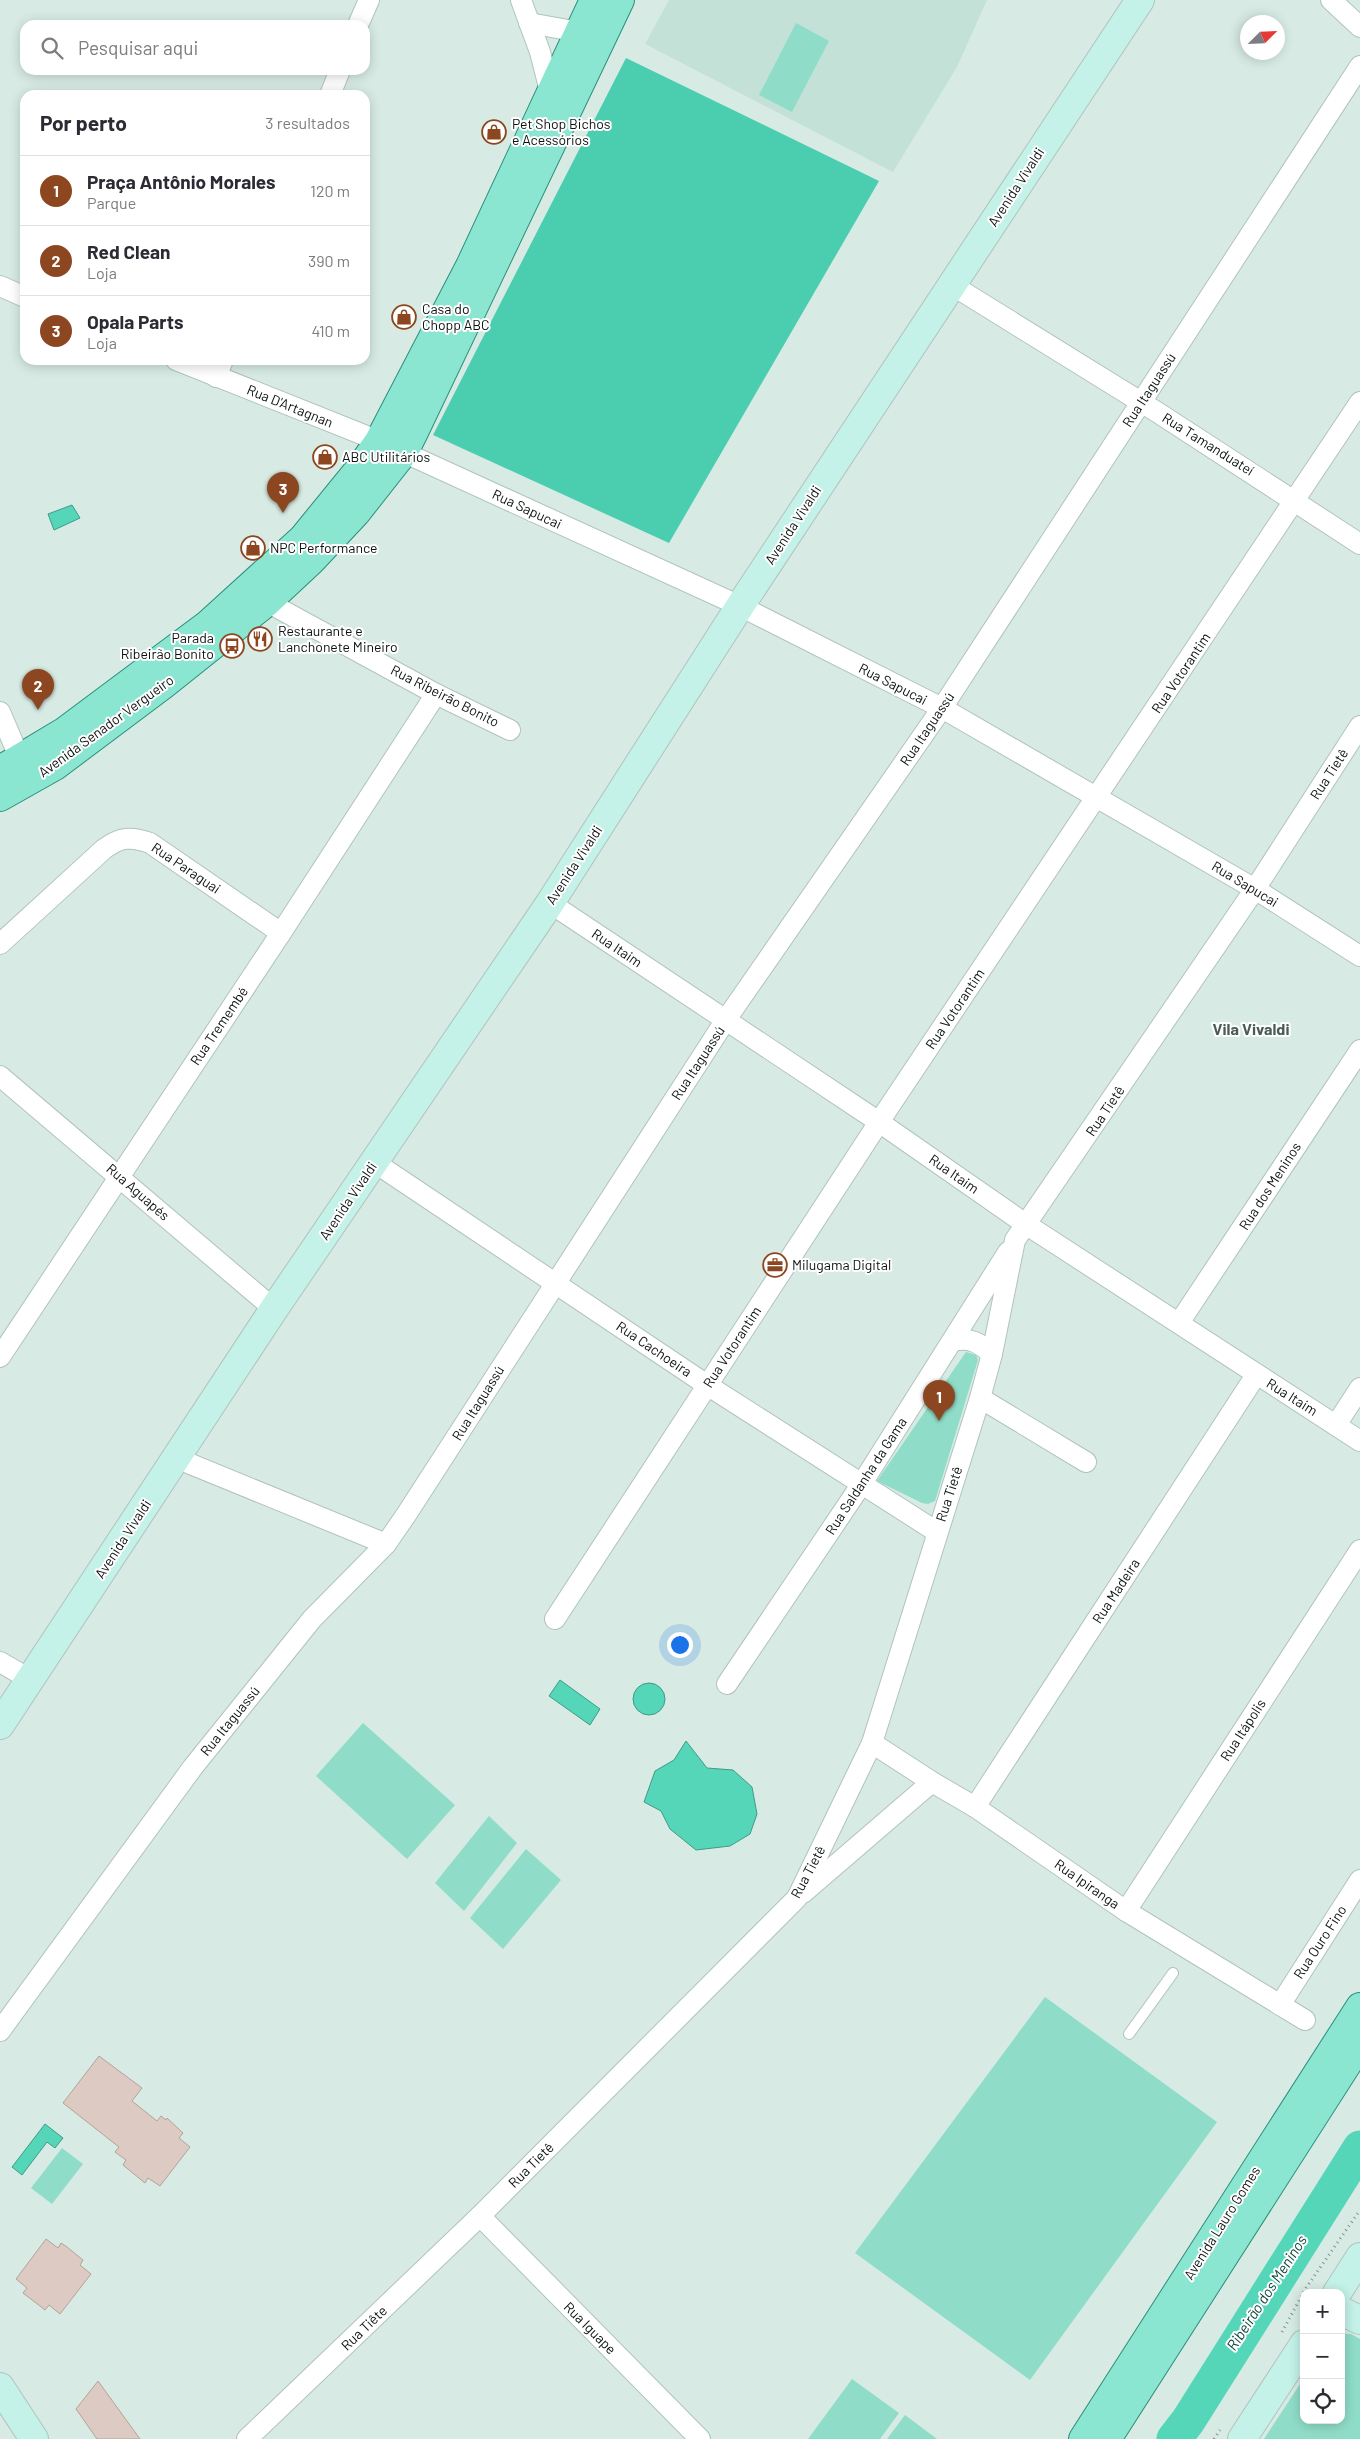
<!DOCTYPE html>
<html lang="pt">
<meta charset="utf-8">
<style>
:root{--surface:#fff;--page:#f7f7f7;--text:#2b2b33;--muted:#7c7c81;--line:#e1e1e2;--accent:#8d4720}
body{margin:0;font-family:Barlow,sans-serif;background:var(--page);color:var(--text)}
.controls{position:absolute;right:15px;bottom:15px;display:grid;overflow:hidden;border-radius:10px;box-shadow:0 2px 12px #0003}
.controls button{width:45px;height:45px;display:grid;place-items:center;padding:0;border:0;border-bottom:1px solid var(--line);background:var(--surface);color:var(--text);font:25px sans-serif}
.compass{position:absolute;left:1240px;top:15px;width:45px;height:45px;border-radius:50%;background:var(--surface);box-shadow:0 2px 12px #0003;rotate:66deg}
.you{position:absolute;left:679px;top:1644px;width:18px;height:18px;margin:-12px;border:4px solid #fff;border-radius:50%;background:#1a73e8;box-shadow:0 0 0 8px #1a73e833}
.badge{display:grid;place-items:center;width:32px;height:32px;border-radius:50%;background:var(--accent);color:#fff;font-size:16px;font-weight:700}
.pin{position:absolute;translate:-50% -41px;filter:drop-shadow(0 1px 2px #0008)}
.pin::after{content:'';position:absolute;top:26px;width:18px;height:15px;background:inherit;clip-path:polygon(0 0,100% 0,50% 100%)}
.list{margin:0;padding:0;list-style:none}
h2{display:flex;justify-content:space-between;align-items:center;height:65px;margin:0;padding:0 20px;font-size:21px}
h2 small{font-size:16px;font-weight:400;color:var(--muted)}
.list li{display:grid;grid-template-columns:32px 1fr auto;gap:15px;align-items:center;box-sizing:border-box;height:70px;padding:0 20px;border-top:1px solid var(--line)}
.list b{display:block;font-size:19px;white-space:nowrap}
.list p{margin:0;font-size:16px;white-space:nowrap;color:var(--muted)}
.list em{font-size:16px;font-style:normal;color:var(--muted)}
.icon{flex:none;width:28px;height:28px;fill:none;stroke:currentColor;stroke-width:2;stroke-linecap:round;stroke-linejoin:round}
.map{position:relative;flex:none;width:1360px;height:2439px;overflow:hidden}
.search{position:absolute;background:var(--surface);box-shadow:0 2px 12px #0003;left:20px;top:20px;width:350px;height:55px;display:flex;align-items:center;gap:12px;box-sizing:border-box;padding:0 18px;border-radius:15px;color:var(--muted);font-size:19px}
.panel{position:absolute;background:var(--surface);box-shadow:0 2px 12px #0003;left:20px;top:90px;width:350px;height:275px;border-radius:15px}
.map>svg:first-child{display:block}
.built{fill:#c4e1d8}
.green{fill:#8fddc8}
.forest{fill:#4bcdb0}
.water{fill:#55d6b8;stroke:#3f9b86}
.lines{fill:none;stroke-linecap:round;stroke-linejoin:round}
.river{stroke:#55d6b8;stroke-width:35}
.building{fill:#ddcbc3;stroke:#b3a29a}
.lane-casing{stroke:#b0c3bd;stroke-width:12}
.street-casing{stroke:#b0c3bd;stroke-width:22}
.secondary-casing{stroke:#b0c3bd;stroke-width:30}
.primary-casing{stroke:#2b8f79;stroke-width:30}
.path{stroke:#83928d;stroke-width:3;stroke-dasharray:1 4;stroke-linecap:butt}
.lane{stroke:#fff;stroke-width:10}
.street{stroke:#fff;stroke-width:20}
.secondary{stroke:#c4f2e8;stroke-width:28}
.primary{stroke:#8ae5d1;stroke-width:28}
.labels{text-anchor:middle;stroke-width:4;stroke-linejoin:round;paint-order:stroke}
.poi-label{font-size:14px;fill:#0c1210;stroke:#fff;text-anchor:start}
.street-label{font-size:14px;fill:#0c1210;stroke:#fff}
.water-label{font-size:15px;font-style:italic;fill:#0a4438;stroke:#fff}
.quarter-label{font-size:16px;font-weight:bold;fill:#4b5c57;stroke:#fff}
</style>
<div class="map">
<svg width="1360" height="2439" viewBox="0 0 1360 2439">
<rect width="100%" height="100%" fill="#d7ebe4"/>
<polygon class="built" points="669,0 987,0 957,67 893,172 645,44"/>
<g class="green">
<polygon points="796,23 829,41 792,112 759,95"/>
<polygon points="966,1352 976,1355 978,1360 935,1501 928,1504 922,1503 877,1481"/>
<polygon points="363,1723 455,1805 407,1859 316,1776"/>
<polygon points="489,1816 517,1843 464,1911 435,1883"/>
<polygon points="526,1849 561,1880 503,1949 470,1918"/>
<polygon points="1045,1997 1217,2122 1030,2380 855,2253"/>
<polygon points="62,2148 83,2164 52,2204 31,2188"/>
<polygon points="1341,2334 1351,2334 1360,2339 1360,2439 1264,2439 1304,2378 1304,2420 1341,2420"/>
<polygon points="852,2379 899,2413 880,2439 808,2439"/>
<polygon points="905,2415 937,2439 887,2439"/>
</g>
<polygon class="forest" points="626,58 879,181 669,543 433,435"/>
<g class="water">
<polygon points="72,505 80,518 54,530 48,514"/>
<polygon points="560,1680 600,1709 590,1725 549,1696"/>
<circle cx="649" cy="1699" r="16"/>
<polygon points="686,1741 707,1768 733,1770 752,1787 757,1814 750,1834 730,1846 696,1850 670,1829 661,1811 644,1802 655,1771 674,1760"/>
<polygon points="45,2124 63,2138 55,2148 47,2142 22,2175 12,2167"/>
</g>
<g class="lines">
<polyline class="river" points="1174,2439 1188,2421 1360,2148"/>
</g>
<g class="building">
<polygon points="99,2056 142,2088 132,2101 157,2121 161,2116 166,2120 167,2118 183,2133 179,2138 190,2147 160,2186 148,2178 145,2183 123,2165 126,2160 115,2152 119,2147 63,2103"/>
<polygon points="46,2239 58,2248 61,2243 67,2247 83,2260 80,2265 91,2274 60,2314 49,2305 45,2310 40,2306 23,2293 27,2288 16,2279"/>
<polygon points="98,2381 140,2439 97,2439 76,2409"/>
</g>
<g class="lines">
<g class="lane-casing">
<polyline id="lane" points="1129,2034 1173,1973"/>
</g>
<g class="street-casing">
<g id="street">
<polyline points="521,0 540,52 551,95"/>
<polyline points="1331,0 1360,27"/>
<polyline points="529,23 568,30 581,29"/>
<polyline points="358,25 369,0"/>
<polyline points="330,95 340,70"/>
<polyline points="952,285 1157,412 1360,544"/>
<polyline points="0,286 25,297"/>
<polyline points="176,360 379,441 740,606 942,708 1255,889 1360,956"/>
<polyline points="216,377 223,360"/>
<polyline points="257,594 267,602 436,694 510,730"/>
<polyline points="0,712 20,759"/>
<polyline points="550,903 879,1122 1027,1225 1360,1441"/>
<path d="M0,944L104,849C120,837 131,836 150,843L281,933"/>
<polyline points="0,1076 274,1309"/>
<polyline points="374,1162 707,1385 937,1532"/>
<polyline points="1179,1323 1360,1050"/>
<path d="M953,1341C971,1337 979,1343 992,1354"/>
<polyline points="0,1357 281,933 436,694"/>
<polyline points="980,1398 1086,1462"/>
<polyline points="1336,1425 1360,1388"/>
<polyline points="176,1458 386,1544"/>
<polyline points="555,1619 879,1122 1360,402"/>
<polyline points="0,1662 31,1680"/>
<polyline points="727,1684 861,1485 1008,1252"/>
<polyline points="872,1743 932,1782 975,1807 1126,1911 1305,2020"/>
<polyline points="975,1807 1256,1375"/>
<polyline points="803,1893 932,1782"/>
<polyline points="1126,1911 1360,1550"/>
<polyline points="1280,2005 1360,1880"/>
<polyline points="0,2031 193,1767 312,1619 386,1544 406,1515 725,1021 942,708 1360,66"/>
<polyline points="480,2216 700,2439"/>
<polyline points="247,2439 480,2216 797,1898 872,1743 980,1398 992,1354 1015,1240 1255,889 1360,726"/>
</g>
</g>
<g class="secondary-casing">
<g id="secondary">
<polyline points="0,1725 274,1309 550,903 740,606 1140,0"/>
<polyline points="1337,2293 1360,2257"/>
<polyline points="1341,2311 1360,2320"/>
<polyline points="0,2387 34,2439"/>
<polyline points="1242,2439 1304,2344"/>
</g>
</g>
<g class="primary-casing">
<g id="primary">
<polyline points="0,770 65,731 207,625 303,538 360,468 379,441 470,266 594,0"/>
<polyline points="0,797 55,766 163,685 267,602 312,560 356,513 404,452 414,432 620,0"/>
<polyline points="1083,2439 1360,2007"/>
<polyline points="1107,2439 1360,2044"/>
</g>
</g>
<g class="path">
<polyline points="1282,2332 1306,2288 1360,2210"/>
<polyline points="1214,2439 1220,2430"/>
</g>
<use href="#lane" class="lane"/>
<use href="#street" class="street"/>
<use href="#secondary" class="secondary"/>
<use href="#primary" class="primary"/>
</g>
<defs>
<g id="shop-ring" transform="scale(1.25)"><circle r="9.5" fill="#fff" stroke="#8d4720" stroke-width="1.5"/><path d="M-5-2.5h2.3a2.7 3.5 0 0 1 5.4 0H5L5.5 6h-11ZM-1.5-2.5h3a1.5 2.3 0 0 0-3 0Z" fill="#8d4720"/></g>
<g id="restaurant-ring" transform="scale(1.25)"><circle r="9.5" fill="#fff" stroke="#8d4720" stroke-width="1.5"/><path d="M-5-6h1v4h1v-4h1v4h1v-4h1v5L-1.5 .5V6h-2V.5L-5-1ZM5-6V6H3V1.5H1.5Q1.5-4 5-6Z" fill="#8d4720"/></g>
<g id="bus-ring" transform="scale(1.25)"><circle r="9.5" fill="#fff" stroke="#8d4720" stroke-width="1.5"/><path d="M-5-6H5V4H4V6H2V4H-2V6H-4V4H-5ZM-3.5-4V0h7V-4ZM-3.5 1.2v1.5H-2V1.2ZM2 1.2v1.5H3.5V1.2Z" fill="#8d4720"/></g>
<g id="office-ring" transform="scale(1.25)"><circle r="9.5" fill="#fff" stroke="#8d4720" stroke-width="1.5"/><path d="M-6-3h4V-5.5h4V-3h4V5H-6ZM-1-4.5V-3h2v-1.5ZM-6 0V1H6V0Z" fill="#8d4720"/></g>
</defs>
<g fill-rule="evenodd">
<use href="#shop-ring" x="494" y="132"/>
<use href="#shop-ring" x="404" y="317"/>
<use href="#shop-ring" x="325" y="457"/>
<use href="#shop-ring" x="253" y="548"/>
<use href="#restaurant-ring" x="260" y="639"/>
<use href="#bus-ring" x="232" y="646"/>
<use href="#office-ring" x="775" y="1265"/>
</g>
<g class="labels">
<g class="poi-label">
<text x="512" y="129">Pet Shop Bichos<tspan x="512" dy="16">e Acessórios</tspan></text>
<text x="422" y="314">Casa do<tspan x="422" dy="16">Chopp ABC</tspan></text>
<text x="342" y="462">ABC Utilitários</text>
<text x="270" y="553">NPC Performance</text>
<text x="278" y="636">Restaurante e<tspan x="278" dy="16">Lanchonete Mineiro</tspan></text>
<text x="214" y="643" text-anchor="end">Parada<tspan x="214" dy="16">Ribeirão Bonito</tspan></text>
<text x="792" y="1270">Milugama Digital</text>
</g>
<g class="street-label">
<text transform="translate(1016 187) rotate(-57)" y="5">Avenida Vivaldi</text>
<text transform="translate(1149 390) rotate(-57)" y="5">Rua Itaguassú</text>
<text transform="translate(290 406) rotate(22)" y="5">Rua D'Artagnan</text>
<text transform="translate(1208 444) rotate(32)" y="5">Rua Tamanduateí</text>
<text transform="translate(527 509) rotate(25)" y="5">Rua Sapucai</text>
<text transform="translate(793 525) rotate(-57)" y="5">Avenida Vivaldi</text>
<text transform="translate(1181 673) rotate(-56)" y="5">Rua Votorantim</text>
<text transform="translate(893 684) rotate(27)" y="5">Rua Sapucai</text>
<text transform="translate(445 696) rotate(27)" y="5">Rua Ribeirão Bonito</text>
<text transform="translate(106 726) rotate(-36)" y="5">Avenida Senador Vergueiro</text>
<text transform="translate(927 729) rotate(-56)" y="5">Rua Itaguassú</text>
<text transform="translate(1329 774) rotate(-57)" y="5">Rua Tietê</text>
<text transform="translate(574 865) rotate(-57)" y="5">Avenida Vivaldi</text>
<text transform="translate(186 868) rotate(34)" y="5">Rua Paraguai</text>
<text transform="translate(1245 884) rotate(31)" y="5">Rua Sapucai</text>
<text transform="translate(617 948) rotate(34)" y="5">Rua Itaim</text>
<text transform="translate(955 1009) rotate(-56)" y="5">Rua Votorantim</text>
<text transform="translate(219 1026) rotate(-56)" y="5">Rua Tremembé</text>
<text transform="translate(698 1063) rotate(-57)" y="5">Rua Itaguassú</text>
<text transform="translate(1105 1111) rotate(-56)" y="5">Rua Tietê</text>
<text transform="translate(954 1174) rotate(35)" y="5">Rua Itaim</text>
<text transform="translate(1270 1186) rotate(-57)" y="5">Rua dos Meninos</text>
<text transform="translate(138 1192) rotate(41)" y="5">Rua Aguapés</text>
<text transform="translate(348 1201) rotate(-56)" y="5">Avenida Vivaldi</text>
<text transform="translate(732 1347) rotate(-57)" y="5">Rua Votorantim</text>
<text transform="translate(654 1349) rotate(34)" y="5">Rua Cachoeira</text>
<text transform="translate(1292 1397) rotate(32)" y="5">Rua Itaim</text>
<text transform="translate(478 1403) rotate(-58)" y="5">Rua Itaguassú</text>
<text transform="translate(866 1476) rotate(-57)" y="5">Rua Saldanha da Gama</text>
<text transform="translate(949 1494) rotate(-72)" y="5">Rua Tietê</text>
<text transform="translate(123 1539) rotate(-57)" y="5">Avenida Vivaldi</text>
<text transform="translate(1116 1591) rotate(-57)" y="5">Rua Madeira</text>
<text transform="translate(230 1721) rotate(-51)" y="5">Rua Itaguassú</text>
<text transform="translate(1243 1730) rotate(-57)" y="5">Rua Itápolis</text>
<text transform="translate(808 1872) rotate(-62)" y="5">Rua Tietê</text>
<text transform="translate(1087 1884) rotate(35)" y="5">Rua Ipiranga</text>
<text transform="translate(1320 1942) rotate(-57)" y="5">Rua Ouro Fino</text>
<text transform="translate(531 2165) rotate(-45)" y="5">Rua Tietê</text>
<text transform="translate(1222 2223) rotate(-58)" y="5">Avenida Lauro Gomes</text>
<text transform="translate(364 2328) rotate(-44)" y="5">Rua Tiête</text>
<text transform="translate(590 2328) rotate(45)" y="5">Rua Iguape</text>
</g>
<g class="water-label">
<text transform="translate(1267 2293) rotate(-57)" y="5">Ribeirão dos Meninos</text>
</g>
<g class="quarter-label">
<text x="1251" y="1035">Vila Vivaldi</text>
</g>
</g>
</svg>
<div class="controls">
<button>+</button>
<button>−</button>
<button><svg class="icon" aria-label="locate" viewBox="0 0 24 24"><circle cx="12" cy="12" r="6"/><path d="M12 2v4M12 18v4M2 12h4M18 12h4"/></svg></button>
</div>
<svg class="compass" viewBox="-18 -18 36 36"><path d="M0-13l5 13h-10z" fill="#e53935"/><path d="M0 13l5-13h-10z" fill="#7c7c81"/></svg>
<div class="you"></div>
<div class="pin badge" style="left:939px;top:1421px">1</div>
<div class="pin badge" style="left:38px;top:710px">2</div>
<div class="pin badge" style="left:283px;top:513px">3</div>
<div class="search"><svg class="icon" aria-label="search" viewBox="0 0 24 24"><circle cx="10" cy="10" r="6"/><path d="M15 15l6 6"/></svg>Pesquisar aqui</div>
<section class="panel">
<h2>Por perto<small>3 resultados</small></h2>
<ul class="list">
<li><span class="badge">1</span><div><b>Praça Antônio Morales</b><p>Parque</p></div><em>120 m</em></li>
<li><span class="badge">2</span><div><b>Red Clean</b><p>Loja</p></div><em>390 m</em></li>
<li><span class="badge">3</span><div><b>Opala Parts</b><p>Loja</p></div><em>410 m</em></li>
</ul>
</section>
</div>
